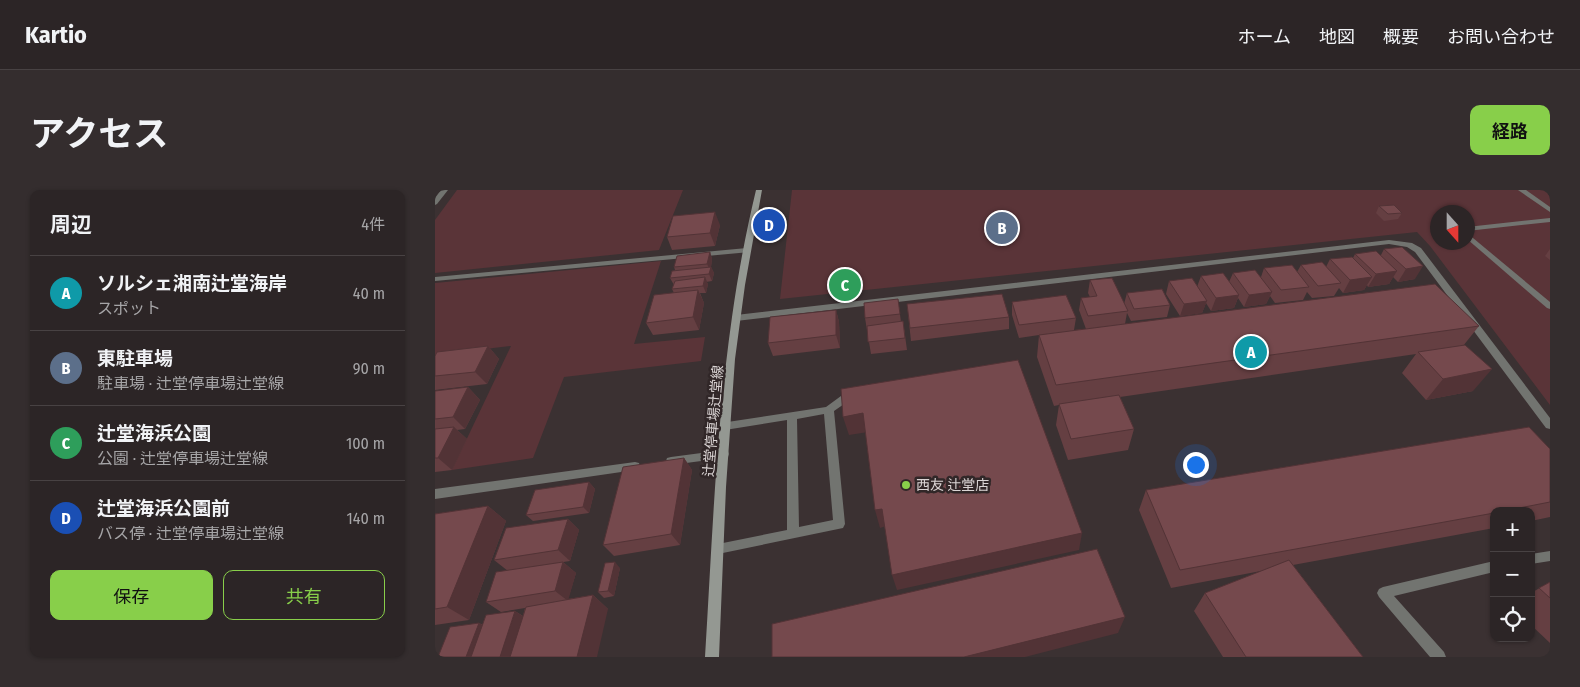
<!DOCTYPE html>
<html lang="ja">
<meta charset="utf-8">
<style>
:root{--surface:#2c2526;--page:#342d2e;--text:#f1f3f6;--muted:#a6a5a7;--line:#484243;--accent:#88cf4a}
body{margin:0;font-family:"Fira Sans Condensed","Noto Sans JP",sans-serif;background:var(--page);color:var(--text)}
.controls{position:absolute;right:15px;bottom:15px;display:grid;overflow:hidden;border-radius:10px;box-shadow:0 1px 4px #0004}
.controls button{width:45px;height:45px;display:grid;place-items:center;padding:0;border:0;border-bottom:1px solid var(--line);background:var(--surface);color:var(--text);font:25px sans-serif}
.compass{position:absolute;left:995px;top:15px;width:45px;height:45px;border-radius:50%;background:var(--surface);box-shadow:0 1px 4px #0004;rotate:159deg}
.you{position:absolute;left:760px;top:274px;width:18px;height:18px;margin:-12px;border:4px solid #fff;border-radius:50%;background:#1a73e8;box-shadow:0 0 0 8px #1a73e833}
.badge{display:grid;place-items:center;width:32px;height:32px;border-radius:50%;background:var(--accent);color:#fff;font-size:16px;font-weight:700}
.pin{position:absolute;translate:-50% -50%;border:2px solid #fff;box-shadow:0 1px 5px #0006}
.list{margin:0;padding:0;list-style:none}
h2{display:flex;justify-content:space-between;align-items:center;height:65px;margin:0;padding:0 20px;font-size:21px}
h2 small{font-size:16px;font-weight:400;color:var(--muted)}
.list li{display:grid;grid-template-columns:32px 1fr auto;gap:15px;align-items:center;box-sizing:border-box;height:75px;padding:0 20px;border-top:1px solid var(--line)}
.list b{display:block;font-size:19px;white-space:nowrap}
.list p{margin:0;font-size:16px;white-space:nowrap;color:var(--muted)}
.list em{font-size:16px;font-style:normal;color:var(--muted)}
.actions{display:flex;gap:10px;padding:15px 20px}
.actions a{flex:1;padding:11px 0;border:1px solid var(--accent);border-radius:10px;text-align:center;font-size:18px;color:var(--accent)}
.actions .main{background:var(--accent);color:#111}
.icon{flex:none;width:28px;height:28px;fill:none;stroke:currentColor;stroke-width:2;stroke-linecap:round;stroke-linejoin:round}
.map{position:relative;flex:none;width:1115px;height:467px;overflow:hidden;border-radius:10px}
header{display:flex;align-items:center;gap:30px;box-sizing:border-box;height:70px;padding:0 25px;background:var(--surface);border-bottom:1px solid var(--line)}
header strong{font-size:24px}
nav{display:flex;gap:28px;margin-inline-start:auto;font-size:18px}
.intro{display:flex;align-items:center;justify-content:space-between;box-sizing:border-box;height:120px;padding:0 30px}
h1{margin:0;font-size:35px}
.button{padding:12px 22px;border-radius:10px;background:var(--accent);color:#111;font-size:18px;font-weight:700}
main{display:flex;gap:30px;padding:0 30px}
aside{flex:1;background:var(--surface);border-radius:10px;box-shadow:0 1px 4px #0004}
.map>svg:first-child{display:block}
.green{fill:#5a3438;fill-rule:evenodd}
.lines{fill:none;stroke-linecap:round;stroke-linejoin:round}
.service{fill:#727470;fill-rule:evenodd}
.pedestrian{fill:#727470;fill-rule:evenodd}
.minor{fill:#727470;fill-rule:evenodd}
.tertiary{fill:#727470;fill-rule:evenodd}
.secondary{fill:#949892;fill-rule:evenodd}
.wall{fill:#653f42}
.shaded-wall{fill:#523336}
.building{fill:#75494d;stroke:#523336}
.poi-dot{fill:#88cf4a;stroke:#312728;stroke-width:2}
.labels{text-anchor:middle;stroke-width:5;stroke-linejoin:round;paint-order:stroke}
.street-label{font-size:14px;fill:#dbd5d5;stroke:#312728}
.poi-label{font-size:14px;fill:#dbd5d5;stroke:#312728;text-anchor:start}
</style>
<header>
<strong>Kartio</strong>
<nav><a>ホーム</a><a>地図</a><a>概要</a><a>お問い合わせ</a></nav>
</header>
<div class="intro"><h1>アクセス</h1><a class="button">経路</a></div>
<main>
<aside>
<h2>周辺<small>4件</small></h2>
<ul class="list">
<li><span class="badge" style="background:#0f9aa8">A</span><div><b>ソルシェ湘南辻堂海岸</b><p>スポット</p></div><em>40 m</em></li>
<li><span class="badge" style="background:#5c6f8a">B</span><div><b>東駐車場</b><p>駐車場 · 辻堂停車場辻堂線</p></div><em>90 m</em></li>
<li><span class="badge" style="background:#2e9e5b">C</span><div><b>辻堂海浜公園</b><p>公園 · 辻堂停車場辻堂線</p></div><em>100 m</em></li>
<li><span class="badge" style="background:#1a4fb4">D</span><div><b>辻堂海浜公園前</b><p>バス停 · 辻堂停車場辻堂線</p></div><em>140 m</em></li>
</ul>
<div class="actions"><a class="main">保存</a><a>共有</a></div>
</aside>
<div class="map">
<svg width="1115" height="467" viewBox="0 0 1115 467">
<rect width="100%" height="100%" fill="#3b3132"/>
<g class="green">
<polygon points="22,0 248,0 224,60 0,83 0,30"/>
<path d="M357,0H1115V215L995,56L982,42L345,109ZM1002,22H1032V52H1002Z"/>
<polygon points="226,71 199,154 270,147 266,171 129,187 98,268 17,280 76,156 0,165 0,93"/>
</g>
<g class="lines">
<g class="service">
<path d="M419,203L424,207L422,210L412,212L399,221L410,334L408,338L283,364L279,363L277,359L279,355L283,354L352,340V230L290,240L286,239L285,236L286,233L391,217L406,206ZM389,224L398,330L364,337L362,229Z"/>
<polygon points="1115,361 1115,371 1096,374 1096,364"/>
<polygon points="1059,371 1059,382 959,406 1009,462 1011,467 995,467 944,407 942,403 944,399 948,397"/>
</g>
<g class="pedestrian">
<polygon points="1083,0 1091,0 1115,17 1115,22"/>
<polygon points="1115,28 1115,32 1032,41 1032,37"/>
<polygon points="1032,43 1115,112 1115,119 1112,118 1032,49"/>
</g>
<g class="minor">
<polygon points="6,0 13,0 2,14 0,15 0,8"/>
<polygon points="312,58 316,60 315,62 0,91 0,87"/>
<polygon points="289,260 293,261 294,264 293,267 289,268 236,275 232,274 231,271 232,268 236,267"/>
<polygon points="200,272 204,273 205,276 204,279 200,280 0,309 0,299"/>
</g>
<polygon class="tertiary" points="954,50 977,53 986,58 1115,228 1115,239 1111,238 980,62 972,57 954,54 301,131 297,128 301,125"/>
<path class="secondary" d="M321,0H327L310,95L300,169L291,297L284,467H270C277,353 281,239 297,127C303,84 311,42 321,0Z"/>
</g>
<g class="wall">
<polygon points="944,16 967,23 963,29 949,31 941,23"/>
<polygon points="285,35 280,56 237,60 232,47"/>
<polygon points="967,57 980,89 963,92 958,87 954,94 933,97 932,95 929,100 908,103 904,98 899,106 877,108 872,102 868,110 840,113 835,106 831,114 809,117 803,108 799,118 776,121 771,113 767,123 745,126 731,104 734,91 762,97 766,86 794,92 798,83 826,87 829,78 862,82 866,75 891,77 895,69 918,68 920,64 946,65 949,59"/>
<polygon points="1115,59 1115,70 1110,66"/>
<polygon points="275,62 277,69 276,77 279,83 277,91 271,92 273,94 271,103 265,103 269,113 264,140 218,145 211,133 239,103 237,99 239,95 235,88 240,80 239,77"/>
<polygon points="655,90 689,114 692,103 735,115 732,127 696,131 692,123 690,134 1044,136 1028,156 1038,201 991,210 967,183 981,164 685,207 699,239 693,260 633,270 621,235 624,215 619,216 602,167 604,145 584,148 577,125 577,112 641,128 639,140 651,139 644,120 646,108 655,107 653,103"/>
<polygon points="463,109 466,132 468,131 472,160 436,164 430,128"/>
<polygon points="472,114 574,127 574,139 476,151"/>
<polygon points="401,120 404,132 405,158 338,166 333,153"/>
<polygon points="53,156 64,169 52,194 0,200 0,166"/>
<polygon points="33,197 45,210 30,239 22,240 32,249 17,280 0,282 0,201"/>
<polygon points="1115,259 1115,327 1096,331 1096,321 1059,321 1059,338 858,375 928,467 788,467 759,421 770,403 826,381 736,398 704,320 711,300"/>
<polygon points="249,268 257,280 245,355 179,366 168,355"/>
<polygon points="154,292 160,299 154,323 98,331 91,325"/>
<polygon points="53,316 71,331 34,430 0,435 0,324"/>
<polygon points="133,329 144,340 135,371 101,376 128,372 141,383 133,409 158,405 173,419 3,467 44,433 48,435 80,421 88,426 90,418 66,422 51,412 73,381 59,370"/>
<polygon points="185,378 179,406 169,408 163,402"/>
<polygon points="1115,392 1115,453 1096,435 1096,403"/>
</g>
<g class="shaded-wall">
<polygon points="280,22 285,35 280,56 275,43"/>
<polygon points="275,62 277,69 276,77 279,83 277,91 274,84 275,80 272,74"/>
<polygon points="988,76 980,89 963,92 971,79"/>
<polygon points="962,81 954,94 933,97 941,84"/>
<polygon points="270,87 273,94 271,103 268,96"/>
<polygon points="937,87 929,100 908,103 915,90"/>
<polygon points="263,100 269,113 264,140 258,127"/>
<polygon points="837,102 831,114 809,117 814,105"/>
<polygon points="804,105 799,118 776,121 781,108"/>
<polygon points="772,111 767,123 745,126 749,114"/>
<polygon points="401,120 404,132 405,158 401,145"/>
<polygon points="53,156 64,169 52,194 40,182"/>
<polygon points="1057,179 1038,201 991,210 1008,189"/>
<polygon points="33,197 45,210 30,239 18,227"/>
<polygon points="428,223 433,242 414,245 408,227"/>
<polygon points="19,237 32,249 17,280 3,268"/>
<polygon points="249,268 257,280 245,355 236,344"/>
<polygon points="154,292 160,299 154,323 148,317"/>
<polygon points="53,316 71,331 34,430 12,417"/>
<polygon points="447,319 451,336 445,338 440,320"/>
<polygon points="133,329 144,340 135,371 123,360"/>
<polygon points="647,343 644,360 462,400 457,385"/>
<polygon points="128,372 141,383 133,411 120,401"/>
<polygon points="180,372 185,378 179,406 173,401"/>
<polygon points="158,405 173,419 162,467 142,467"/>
<polygon points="80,421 95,431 83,467 65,467"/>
<polygon points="690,427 683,443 590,467 529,467"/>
<polygon points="44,433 52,438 42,467 31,467"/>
</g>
<g class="building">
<polygon points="959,15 967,23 953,24 944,16"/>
<polygon points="280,22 275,43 232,47 238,26"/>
<polygon points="967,57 988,76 971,79 949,59"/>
<polygon points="941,61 962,81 941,84 920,64"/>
<polygon points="275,62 272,74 239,77 242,66"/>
<polygon points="917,67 937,87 915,90 895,69"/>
<polygon points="887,72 906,93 883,96 866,75"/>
<polygon points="857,75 874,97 846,100 829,78"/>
<polygon points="276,77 274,84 235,88 237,81"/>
<polygon points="820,80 837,102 814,105 798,83"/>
<polygon points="788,83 804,105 781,108 766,86"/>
<polygon points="270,87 268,96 237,99 240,91"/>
<polygon points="677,88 693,121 653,126 646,108 662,106 655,90"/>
<polygon points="757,88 772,111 749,114 734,91"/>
<polygon points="1000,94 1044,136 621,195 604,145"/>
<polygon points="727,99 735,115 699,119 692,103"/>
<polygon points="263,100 258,127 211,133 219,105"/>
<polygon points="567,104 574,127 475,138 472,114"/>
<polygon points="631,105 641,128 584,135 577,112"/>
<polygon points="463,109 465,124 430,128 429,113"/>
<polygon points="401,120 401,145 333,153 335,127"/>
<polygon points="468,131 470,148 433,152 432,136"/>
<polygon points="1030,155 1057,179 1008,189 983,162"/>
<polygon points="53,156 40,182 0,186 0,166 2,162"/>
<polygon points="583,170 647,343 457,385 447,319 440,320 428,223 408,227 406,199"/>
<polygon points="33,197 18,227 0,229 0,201"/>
<polygon points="684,205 699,239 636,249 624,214"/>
<polygon points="19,237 3,268 0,268 0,239"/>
<polygon points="1094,237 1115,259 1115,312 1069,321 1059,321 1059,323 745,380 711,300"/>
<polygon points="249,268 236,344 168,355 188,277"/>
<polygon points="154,292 148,317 91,325 100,300"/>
<polygon points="53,316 12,417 0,419 0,324"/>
<polygon points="133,329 123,360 59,370 71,338"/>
<polygon points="662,359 690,427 529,467 337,467 337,434"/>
<polygon points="854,370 928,467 811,467 770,403"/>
<polygon points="128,372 120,401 51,412 61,382"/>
<polygon points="180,372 173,401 163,402 170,373"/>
<polygon points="1115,392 1115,408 1104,398"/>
<polygon points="158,405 142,467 75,467 91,417"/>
<polygon points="80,421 65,467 36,467 51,425"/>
<polygon points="44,433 31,467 3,467 15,437"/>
</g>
<circle class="poi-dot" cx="471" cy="295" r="5"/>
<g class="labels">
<g class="street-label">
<text transform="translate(278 231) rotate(-85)" y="5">辻堂停車場辻堂線</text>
</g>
<g class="poi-label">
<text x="481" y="300">西友 辻堂店</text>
</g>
</g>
</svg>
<div class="controls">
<button>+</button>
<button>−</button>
<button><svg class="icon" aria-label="locate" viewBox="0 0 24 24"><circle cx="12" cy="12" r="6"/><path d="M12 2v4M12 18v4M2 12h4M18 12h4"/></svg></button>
</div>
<svg class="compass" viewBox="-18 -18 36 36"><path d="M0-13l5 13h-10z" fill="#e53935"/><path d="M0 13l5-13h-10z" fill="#a6a5a7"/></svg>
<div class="you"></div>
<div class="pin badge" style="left:816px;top:162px;background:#0f9aa8">A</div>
<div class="pin badge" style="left:567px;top:38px;background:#5c6f8a">B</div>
<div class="pin badge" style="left:410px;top:95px;background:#2e9e5b">C</div>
<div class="pin badge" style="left:334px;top:35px;background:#1a4fb4">D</div>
</div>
</main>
